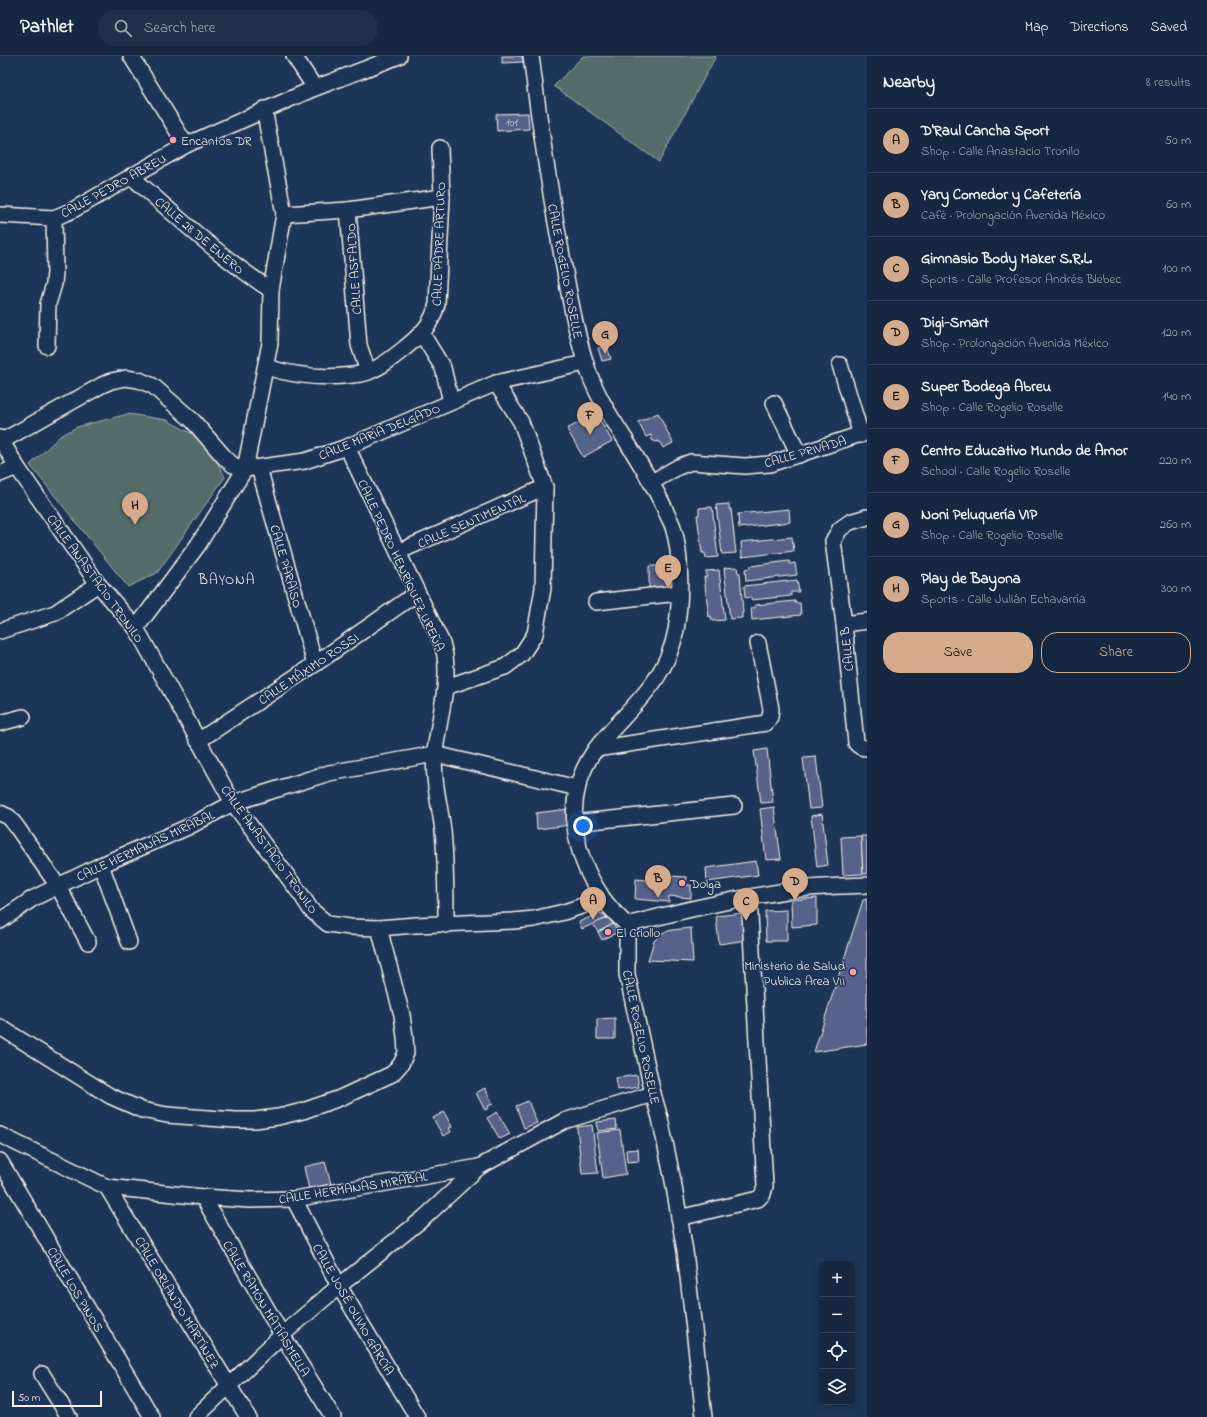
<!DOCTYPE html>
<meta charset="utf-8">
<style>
:root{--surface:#162841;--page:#1f3048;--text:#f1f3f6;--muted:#9ea6b1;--line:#35445a;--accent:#d6ab8b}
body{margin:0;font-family:"Indie Flower",sans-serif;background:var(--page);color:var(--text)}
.controls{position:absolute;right:12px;bottom:12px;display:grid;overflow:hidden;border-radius:8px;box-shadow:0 2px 10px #0003}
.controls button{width:36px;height:36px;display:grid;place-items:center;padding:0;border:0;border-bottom:1px solid var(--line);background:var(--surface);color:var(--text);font:20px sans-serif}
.scale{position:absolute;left:12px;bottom:10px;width:90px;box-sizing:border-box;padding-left:4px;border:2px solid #f4f1e8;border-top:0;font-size:11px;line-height:14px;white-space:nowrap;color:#f4f1e8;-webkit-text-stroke:3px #1d3557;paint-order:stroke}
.you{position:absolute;left:583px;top:770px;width:14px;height:14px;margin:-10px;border:3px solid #fff;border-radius:50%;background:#1a73e8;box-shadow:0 0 0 6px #1a73e833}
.badge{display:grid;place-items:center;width:26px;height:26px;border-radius:50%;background:var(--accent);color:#111;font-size:13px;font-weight:700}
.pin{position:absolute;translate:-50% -33px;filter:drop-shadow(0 1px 2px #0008)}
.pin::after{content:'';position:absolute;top:21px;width:14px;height:12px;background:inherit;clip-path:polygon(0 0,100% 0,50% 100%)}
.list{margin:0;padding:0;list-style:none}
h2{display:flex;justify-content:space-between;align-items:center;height:52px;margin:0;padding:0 16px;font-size:17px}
h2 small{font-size:13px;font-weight:400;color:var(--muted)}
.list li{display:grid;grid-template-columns:26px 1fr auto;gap:12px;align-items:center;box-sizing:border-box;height:64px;padding:0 16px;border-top:1px solid var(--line)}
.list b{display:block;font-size:15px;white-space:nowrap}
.list p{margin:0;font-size:13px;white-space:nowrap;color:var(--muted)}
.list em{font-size:13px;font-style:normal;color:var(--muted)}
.actions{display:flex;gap:8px;padding:12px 16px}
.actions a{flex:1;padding:9px 0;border:1px solid var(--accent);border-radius:16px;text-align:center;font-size:14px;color:var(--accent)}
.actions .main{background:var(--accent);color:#111}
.icon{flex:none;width:22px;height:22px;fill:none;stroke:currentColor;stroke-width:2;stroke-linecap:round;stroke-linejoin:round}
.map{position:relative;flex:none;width:867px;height:1361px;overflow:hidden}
header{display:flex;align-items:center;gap:24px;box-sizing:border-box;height:56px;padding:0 20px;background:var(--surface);border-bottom:1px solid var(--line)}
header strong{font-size:19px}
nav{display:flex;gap:22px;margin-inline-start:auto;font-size:14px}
.search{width:280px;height:36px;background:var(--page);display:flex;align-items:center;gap:10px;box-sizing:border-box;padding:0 14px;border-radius:22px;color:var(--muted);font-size:15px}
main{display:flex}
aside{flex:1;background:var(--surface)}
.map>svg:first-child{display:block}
.green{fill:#546d6a;stroke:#a4afa9}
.building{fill:#566289;stroke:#f4f1e8}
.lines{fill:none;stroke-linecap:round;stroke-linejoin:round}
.minor-casing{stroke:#f4f1e8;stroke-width:18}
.minor{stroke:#1d3557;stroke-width:15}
.poi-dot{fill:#ff9aa2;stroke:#1d3557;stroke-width:1.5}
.labels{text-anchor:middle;stroke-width:3;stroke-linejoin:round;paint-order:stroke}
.number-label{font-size:11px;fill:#cccdd0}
.poi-label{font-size:13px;fill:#f4f1e8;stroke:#1d3557;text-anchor:start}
.street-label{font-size:13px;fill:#f4f1e8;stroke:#1d3557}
.neighbourhood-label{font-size:14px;letter-spacing:1px;fill:#f4f1e8;stroke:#1d3557}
</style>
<header>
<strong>Pathlet</strong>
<div class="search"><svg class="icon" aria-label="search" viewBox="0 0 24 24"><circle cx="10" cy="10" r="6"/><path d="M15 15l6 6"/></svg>Search here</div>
<nav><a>Map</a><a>Directions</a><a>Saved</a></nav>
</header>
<main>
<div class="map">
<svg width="867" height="1361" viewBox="0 0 867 1361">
<rect width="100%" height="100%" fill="#1d3557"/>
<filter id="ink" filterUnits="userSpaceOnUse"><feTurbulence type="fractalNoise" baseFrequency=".025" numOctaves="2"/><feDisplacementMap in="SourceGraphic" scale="8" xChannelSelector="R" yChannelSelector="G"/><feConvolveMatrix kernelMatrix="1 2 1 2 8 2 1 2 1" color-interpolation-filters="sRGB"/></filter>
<g filter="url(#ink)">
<g class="green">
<polygon points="583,0 716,0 659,106 554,30"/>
<polygon points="128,358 167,364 207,386 225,421 157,517 128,531 30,409 60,380 77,371"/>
</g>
<g class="building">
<polygon points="502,0 522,0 523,6 502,7"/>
<polygon points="528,57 529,73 497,75 496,58"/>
<polygon points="607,290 611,303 602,305 598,292"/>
<polygon points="596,357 612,385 583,401 567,373"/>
<polygon points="658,357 673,387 663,392 659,385 656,386 652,384 651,379 646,381 638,366"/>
<polygon points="729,448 729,453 731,453 736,497 722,498 716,449"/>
<polygon points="712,451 718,501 706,502 705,497 702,497 697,459 699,459 699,452"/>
<polygon points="789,453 790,466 739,472 738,458"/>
<polygon points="792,481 794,495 742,501 741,486"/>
<polygon points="789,505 790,508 795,507 797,519 746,525 745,513 750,512 750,510"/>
<polygon points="649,510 669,510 670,534 649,535"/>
<polygon points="737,511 738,517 740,517 743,557 742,557 742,562 730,563 724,512"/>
<polygon points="719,514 725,564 712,565 711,560 709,561 704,521 707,521 706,515"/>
<polygon points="797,524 799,536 791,536 791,540 751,544 751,541 745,542 744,530"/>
<polygon points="795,545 795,547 800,547 801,559 752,564 751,552 755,552 755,549"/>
<polygon points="767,693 773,746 761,747 754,695"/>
<polygon points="816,701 822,752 809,753 803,702"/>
<polygon points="774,751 781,803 766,804 760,753"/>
<polygon points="569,753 571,769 537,773 536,757"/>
<polygon points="822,758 828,809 817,811 811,760"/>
<polygon points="861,780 863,818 843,819 841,781"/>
<polygon points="861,780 867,780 867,818 863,818"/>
<polygon points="756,805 758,819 707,826 706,812"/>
<polygon points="669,820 687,821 686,829 691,829 691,842 669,840 669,846 635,843 636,823 668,826"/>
<polygon points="817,842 817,869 792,871 791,844"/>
<polygon points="867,843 867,988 814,996 863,844"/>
<polygon points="787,854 787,885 766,885 765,855"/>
<polygon points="599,857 605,859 607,862 582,873 579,866"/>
<polygon points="743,857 747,884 719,888 716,860"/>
<polygon points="607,862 611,864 613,868 598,876 593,868"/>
<polygon points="613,868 618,876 602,884 598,876"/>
<polygon points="691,872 693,906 648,904 654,885 662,877 672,874"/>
<polygon points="615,962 615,983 597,983 597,963"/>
<polygon points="637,1019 639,1031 618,1034 616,1022"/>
<polygon points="485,1032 493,1048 488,1050 489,1052 485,1054 476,1037"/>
<polygon points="528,1045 537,1067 524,1072 516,1050"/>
<polygon points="444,1056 452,1071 449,1072 451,1076 443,1080 433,1062"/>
<polygon points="497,1056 510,1078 500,1083 487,1062"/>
<polygon points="616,1064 617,1073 598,1075 597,1066"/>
<polygon points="592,1069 598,1117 582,1118 577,1071"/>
<polygon points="620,1074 626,1118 603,1122 597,1077"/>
<polygon points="638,1093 639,1105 627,1106 626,1094"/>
<polygon points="325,1106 331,1128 309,1133 304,1111"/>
</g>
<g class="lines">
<g class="minor-casing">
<g id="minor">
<polyline points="131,0 186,89"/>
<polyline points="294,0 315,32"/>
<path d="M531,0C540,72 551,144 565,216C571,247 576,278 586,308C594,335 610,360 625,383C640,407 653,428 665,453C667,459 671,465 673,471C682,499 681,545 676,574C668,619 639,644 610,676C605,682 599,688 595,694C562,741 572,796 602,841C608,851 618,860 627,869V918L653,1038L660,1062L673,1125L685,1195L704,1361"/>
<path d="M131,120C176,160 220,201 271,234"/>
<polyline points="284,158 348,154"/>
<polyline points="0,159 54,162 73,154 186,89 315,32 399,0"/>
<polyline points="422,278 443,312 451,346"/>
<polyline points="47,290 48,248 54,228 55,216 54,162"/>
<polyline points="840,309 861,379"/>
<path d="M266,311C295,320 323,323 353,319C358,318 364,318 368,316C382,311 395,300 406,291C422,278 432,268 437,248L442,141L440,92"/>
<polyline points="368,316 359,289 348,154 442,141"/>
<polyline points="774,347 799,399"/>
<polyline points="0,382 17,411 98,528 136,572 233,747 302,840 311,854 328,868 350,871 379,872 416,869 513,865 534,863 564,856 603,843"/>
<polyline points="2,385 102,329 111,325 126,322 139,324 153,330 193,365 225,402 233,409 245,413 305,405 347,391 496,327 585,307"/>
<path d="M347,391L441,585C454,616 438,664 435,696C432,723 440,749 443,775C446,806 446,837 446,869"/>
<polyline points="259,412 315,608"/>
<polyline points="0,418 17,411"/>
<polyline points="652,426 678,411 691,406 745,410 770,408 867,376"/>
<path d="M867,461L850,466L840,473L833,485L844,568L856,687C859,691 862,692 867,692"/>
<polyline points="398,496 545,431"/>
<polyline points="596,546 679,537"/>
<polyline points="844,568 867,565"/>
<polyline points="136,572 198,489 245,413 270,287 271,234 284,158 264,53"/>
<polyline points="0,575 55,557 98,528"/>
<polyline points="446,631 505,611 522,598 535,578 543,532 545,431 521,366 496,327"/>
<polyline points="0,667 23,661"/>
<polyline points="198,685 315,608 417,537"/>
<polyline points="596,693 766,667 770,661 771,653 758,587"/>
<polyline points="0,757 9,761 16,770 58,830 88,886"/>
<polyline points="574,767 734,750"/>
<polyline points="101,809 129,886"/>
<polyline points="0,865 32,843 58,830 101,809 188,771 233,747 329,717 435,698 577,732"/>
<path d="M627,869C684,854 741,841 800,833C822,830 845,830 867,829"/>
<polyline points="0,971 110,1040 142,1054 167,1059 235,1064 255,1064 278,1061 303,1055 340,1042 392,1018 401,1008 406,997 405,981 402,959 379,872"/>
<polyline points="0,1079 107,1131 203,1141 250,1144 294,1143 479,1111"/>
<polyline points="0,1105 152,1361"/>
<polyline points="107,1131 248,1361"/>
<polyline points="203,1141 282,1279 333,1361"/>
<polyline points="294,1143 339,1230 417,1361"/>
<polyline points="679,1162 758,1143 763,1138 765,1130 749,841"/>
<polyline points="42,1318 69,1361"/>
<polyline points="196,1361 282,1279 339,1230 425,1161 479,1111 564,1065 653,1038"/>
</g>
</g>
<use href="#minor" class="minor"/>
</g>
</g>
<g class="poi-dot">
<circle cx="173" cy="84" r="4"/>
<circle cx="682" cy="827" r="4"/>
<circle cx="608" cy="876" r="4"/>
<circle cx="853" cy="916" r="4"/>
</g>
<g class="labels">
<g class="number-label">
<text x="512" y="70">101</text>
</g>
<g class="poi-label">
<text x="181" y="89">Encantos DR</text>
<text x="690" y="832">Dolga</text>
<text x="616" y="881">El Criollo</text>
<text x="845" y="914" text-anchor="end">Ministerio de Salud<tspan x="845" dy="15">Publica Area VII</tspan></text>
</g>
<g class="street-label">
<text transform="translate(113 129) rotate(-29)" y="5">CALLE PEDRO ABREU</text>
<text transform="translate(200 179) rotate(40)" y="5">CALLE 28 DE ENERO</text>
<text transform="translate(438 188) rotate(-88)" y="5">CALLE PADRE ARTURO</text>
<text transform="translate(353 213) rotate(-94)" y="5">CALLE ASFALDO</text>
<text transform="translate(566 215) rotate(79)" y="5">CALLE ROGELIO ROSELLE</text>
<text transform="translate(379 375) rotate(-22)" y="5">CALLE MARÍA DELGADO</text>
<text transform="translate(805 395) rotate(-16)" y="5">CALLE PRIVADA</text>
<text transform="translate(471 464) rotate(-24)" y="5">CALLE SENTIMENTAL</text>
<text transform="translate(402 509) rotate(65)" y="5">CALLE PEDRO HENRÍQUEZ UREÑA</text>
<text transform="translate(287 510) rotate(74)" y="5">CALLE PARAÍSO</text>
<text transform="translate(96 522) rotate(54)" y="5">CALLE ANASTACIO TRONILO</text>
<text transform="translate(846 593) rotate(-96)" y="5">CALLE B</text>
<text transform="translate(308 612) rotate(-34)" y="5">CALLE MÁXIMO ROSSI</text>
<text transform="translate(145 789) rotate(-25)" y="5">CALLE HERMANAS MIRABAL</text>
<text transform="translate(270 793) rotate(54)" y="5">CALLE ANASTACIO TRONILO</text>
<text transform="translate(642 981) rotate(78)" y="5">CALLE ROGELIO ROSELLE</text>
<text transform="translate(353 1131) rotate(-9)" y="5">CALLE HERMANAS MIRABAL</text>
<text transform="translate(76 1233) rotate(59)" y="5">CALLE LOS PINOS</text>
<text transform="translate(178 1246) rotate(59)" y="5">CALLE ORLANDO MARTÍNEZ</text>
<text transform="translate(267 1252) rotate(59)" y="5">CALLE RAMÓN MATÍASMELLA</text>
<text transform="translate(354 1253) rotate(60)" y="5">CALLE JOSÉ OLIVIO GARCÍA</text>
</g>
<g class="neighbourhood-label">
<text x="227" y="528">BAYONA</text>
</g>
</g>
</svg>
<div class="controls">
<button>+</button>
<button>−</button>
<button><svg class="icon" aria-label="locate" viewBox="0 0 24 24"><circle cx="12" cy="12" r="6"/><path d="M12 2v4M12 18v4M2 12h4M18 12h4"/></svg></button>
<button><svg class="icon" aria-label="layers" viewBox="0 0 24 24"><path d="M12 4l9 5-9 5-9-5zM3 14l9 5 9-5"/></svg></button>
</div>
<div class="scale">50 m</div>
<div class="you"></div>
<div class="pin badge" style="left:593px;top:864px">A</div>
<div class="pin badge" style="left:658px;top:842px">B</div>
<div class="pin badge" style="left:746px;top:865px">C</div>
<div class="pin badge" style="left:795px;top:845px">D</div>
<div class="pin badge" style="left:668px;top:532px">E</div>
<div class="pin badge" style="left:590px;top:379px">F</div>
<div class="pin badge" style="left:605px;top:298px">G</div>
<div class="pin badge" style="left:135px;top:469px">H</div>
</div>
<aside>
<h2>Nearby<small>8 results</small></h2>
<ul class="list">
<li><span class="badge">A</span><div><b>D'Raul Cancha Sport</b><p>Shop · Calle Anastacio Tronilo</p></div><em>50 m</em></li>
<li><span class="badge">B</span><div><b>Yary Comedor y Cafetería</b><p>Café · Prolongación Avenida México</p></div><em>60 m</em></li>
<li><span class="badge">C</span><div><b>Gimnasio Body Maker S.R.L.</b><p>Sports · Calle Profesor Andrés Blebec</p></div><em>100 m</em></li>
<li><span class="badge">D</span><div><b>Digi-Smart</b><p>Shop · Prolongación Avenida México</p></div><em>120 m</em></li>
<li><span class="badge">E</span><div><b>Super Bodega Abreu</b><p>Shop · Calle Rogelio Roselle</p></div><em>140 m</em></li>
<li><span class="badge">F</span><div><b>Centro Educativo Mundo de Amor</b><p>School · Calle Rogelio Roselle</p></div><em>220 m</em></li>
<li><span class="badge">G</span><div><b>Noni Peluquería VIP</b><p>Shop · Calle Rogelio Roselle</p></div><em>260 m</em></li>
<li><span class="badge">H</span><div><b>Play de Bayona</b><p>Sports · Calle Julián Echavarría</p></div><em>300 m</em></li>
</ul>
<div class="actions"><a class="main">Save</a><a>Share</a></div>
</aside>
</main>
